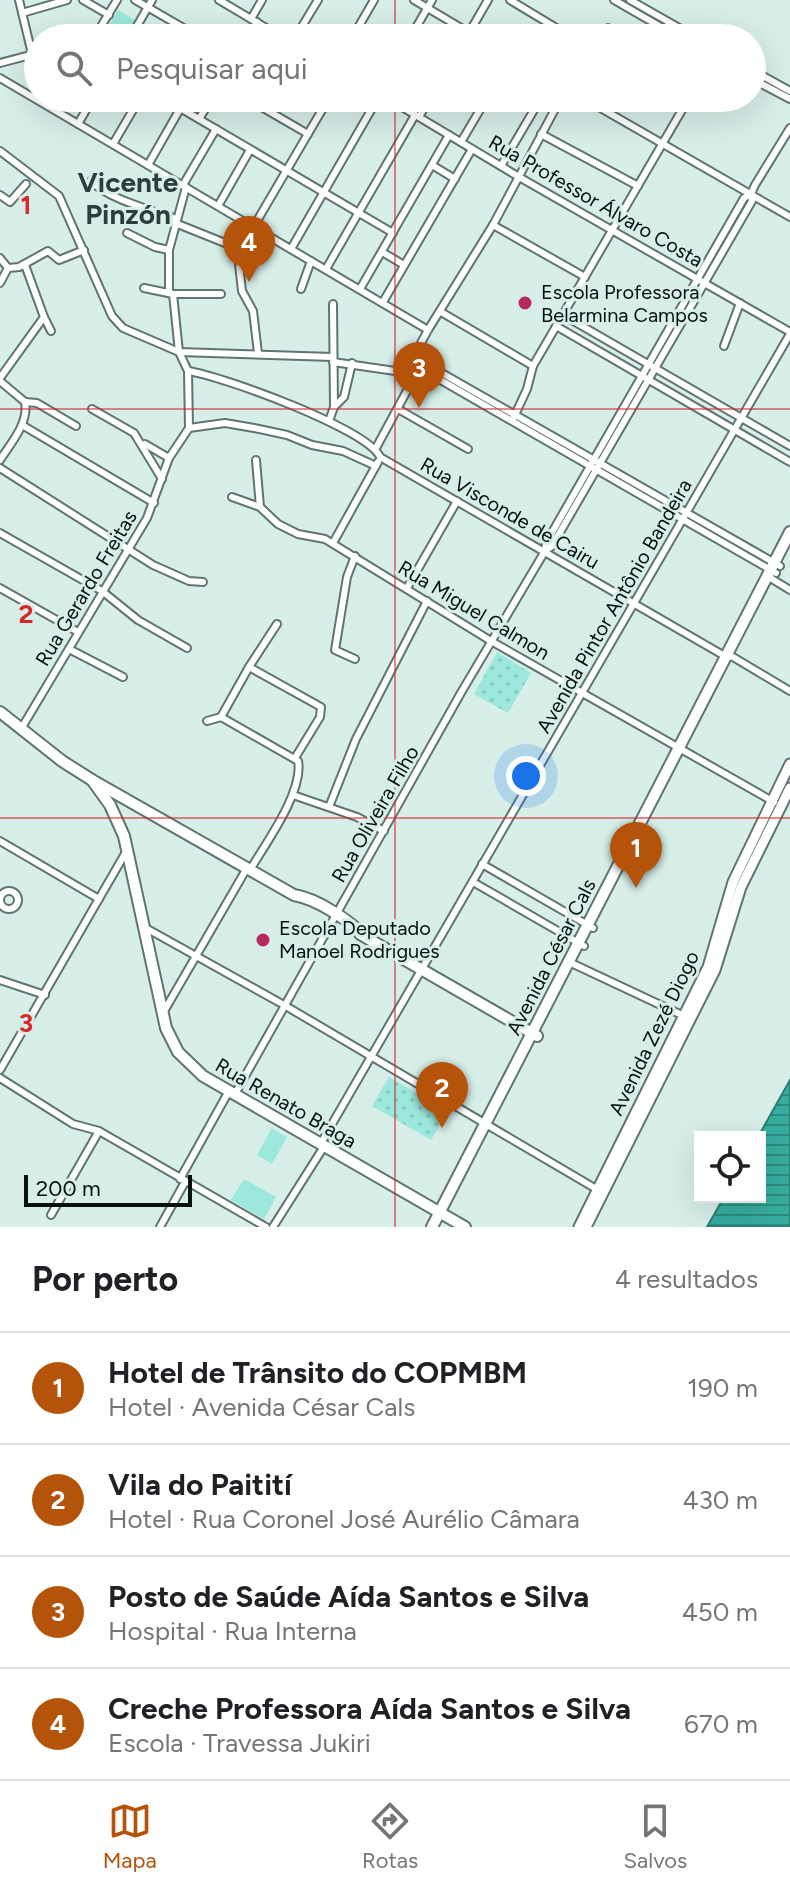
<!DOCTYPE html>
<html lang="pt">
<meta charset="utf-8">
<style>
:root{--surface:#fff;--page:#f6f6f6;--text:#202124;--muted:#757577;--line:#e0e0e0;--accent:#b45309}
body{margin:0;font-family:Figtree,sans-serif;background:var(--page);color:var(--text)}
.controls{position:absolute;right:24px;bottom:24px;display:grid;overflow:hidden;border-radius:0px;box-shadow:0 8px 32px #0002}
.controls button{width:72px;height:72px;display:grid;place-items:center;padding:0;border:0;border-bottom:2px solid var(--line);background:var(--surface);color:var(--text);font:40px sans-serif}
.scale{position:absolute;left:24px;bottom:20px;width:168px;box-sizing:border-box;padding-left:8px;border:4px solid #091110;border-top:0;font-size:22px;line-height:28px;white-space:nowrap;color:#091110;-webkit-text-stroke:6px #d7eee9;paint-order:stroke}
.you{position:absolute;left:526px;top:776px;width:28px;height:28px;margin:-20px;border:6px solid #fff;border-radius:50%;background:#1a73e8;box-shadow:0 0 0 12px #1a73e833}
.badge{display:grid;place-items:center;width:52px;height:52px;border-radius:50%;background:var(--accent);color:#fff;font-size:26px;font-weight:700}
.pin{position:absolute;translate:-50% -66px;filter:drop-shadow(0 2px 4px #0008)}
.pin::after{content:'';position:absolute;top:42px;width:28px;height:24px;background:inherit;clip-path:polygon(0 0,100% 0,50% 100%)}
.list{margin:0;padding:0;list-style:none}
h2{display:flex;justify-content:space-between;align-items:center;height:104px;margin:0;padding:0 32px;font-size:34px}
h2 small{font-size:26px;font-weight:400;color:var(--muted)}
.list li{display:grid;grid-template-columns:52px 1fr auto;gap:24px;align-items:center;box-sizing:border-box;height:112px;padding:0 32px;border-top:2px solid var(--line)}
.list b{display:block;font-size:30px;white-space:nowrap}
.list p{margin:0;font-size:26px;white-space:nowrap;color:var(--muted)}
.list em{font-size:26px;font-style:normal;color:var(--muted)}
.icon{flex:none;width:44px;height:44px;fill:none;stroke:currentColor;stroke-width:2;stroke-linecap:round;stroke-linejoin:round}
.map{position:relative;flex:none;width:790px;height:1227px;overflow:hidden}
.search{position:absolute;background:var(--surface);box-shadow:0 8px 32px #0002;left:24px;right:24px;top:24px;height:88px;display:flex;align-items:center;gap:20px;box-sizing:border-box;padding:0 28px;border-radius:44px;color:var(--muted);font-size:30px}
.sheet{height:552px;background:var(--surface)}
nav{display:flex;justify-content:space-around;align-items:center;box-sizing:border-box;height:112px;border-top:2px solid var(--line);background:var(--surface);font-size:22px;color:var(--muted)}
nav a{display:grid;justify-items:center;gap:4px}
nav .on{color:var(--accent)}
.map>svg:first-child{display:block}
.grass{fill:url(#grass-dots)}
.pitch{fill:#9ce8dd}
.water{fill:url(#water-rules);stroke:#297e74;stroke-width:2}
.lines{fill:none;stroke-linecap:round;stroke-linejoin:round}
.street-casing{stroke:#607471;stroke-width:10}
.secondary-casing{stroke:#607471;stroke-width:13}
.primary-casing{stroke:#607471;stroke-width:14}
.street{stroke:#fff;stroke-width:6}
.secondary{stroke:#fff;stroke-width:9}
.primary{stroke:#fff;stroke-width:10}
.grid{fill:none;stroke:#d62828;stroke-width:2;stroke-opacity:0.55}
.poi-dot{fill:#b6285d;stroke:#d7eee9;stroke-width:3}
.labels{text-anchor:middle;stroke-width:6;stroke-linejoin:round;paint-order:stroke}
.street-label{font-size:20px;fill:#091110;stroke:#d7eee9}
.poi-label{font-size:20px;fill:#091110;stroke:#d7eee9;text-anchor:start}
.district-label{font-size:28px;font-weight:bold;fill:#2c3e3b;stroke:#d7eee9}
.grid-label{font-size:26px;text-anchor:middle;font-weight:bold;fill:#d62828;stroke:#d7eee9;stroke-width:6;stroke-linejoin:round;paint-order:stroke}
</style>
<div class="map">
<svg width="790" height="1227" viewBox="0 0 790 1227">
<defs>
<pattern id="grass-dots" width="8" height="8" patternUnits="userSpaceOnUse" patternTransform="scale(2)"><rect width="8" height="8" fill="#9ce8dd"/><path d="M2 2h.1M6 6h.1" fill="none" stroke="#85c6bd" stroke-width="1.8" stroke-linecap="round"/></pattern>
<pattern id="water-rules" width="6" height="5" patternUnits="userSpaceOnUse" patternTransform="scale(2)"><rect width="6" height="5" fill="#37ad9f"/><path d="M0 2.5h6" fill="none" stroke="#2d8b80"/></pattern>
</defs>
<rect width="100%" height="100%" fill="#d7eee9"/>
<g class="grass">
<polygon points="497,652 531,673 508,713 474,694"/>
<polygon points="389,1077 448,1111 431,1140 372,1106"/>
</g>
<g class="pitch">
<polygon points="118,10 135,20 124,38 101,38"/>
<polygon points="272,1128 287,1137 272,1164 257,1155"/>
<polygon points="244,1179 276,1197 264,1219 231,1200"/>
</g>
<polygon class="water" points="790,1080 790,1227 707,1227 724,1197 760,1197 758,1137"/>
<g class="lines">
<g class="street-casing">
<g id="street">
<polyline points="19,0 32,54"/>
<polyline points="83,0 109,15"/>
<polyline points="135,0 201,38"/>
<polyline points="219,0 283,38"/>
<polyline points="414,0 478,38"/>
<polyline points="510,0 573,38"/>
<polyline points="614,0 680,38"/>
<polyline points="630,0 697,38"/>
<polyline points="22,13 67,0"/>
<polyline points="251,19 262,0"/>
<polyline points="94,38 117,0"/>
<polyline points="130,38 152,0"/>
<polyline points="247,38 257,22"/>
<polyline points="295,38 318,0"/>
<polyline points="352,38 374,0"/>
<polyline points="410,38 432,0"/>
<polyline points="466,38 488,0"/>
<polyline points="603,38 608,28"/>
<polyline points="0,63 38,53"/>
<polyline points="752,70 790,91"/>
<polyline points="0,78 428,330"/>
<polyline points="752,79 790,99"/>
<polyline points="163,98 393,233"/>
<polyline points="246,98 308,134"/>
<polyline points="301,98 322,110"/>
<polyline points="387,98 519,177 790,332"/>
<polyline points="583,98 790,217"/>
<polyline points="419,117 430,98"/>
<polyline points="199,119 212,98"/>
<polyline points="78,124 93,98"/>
<polyline points="541,134 638,186"/>
<polyline points="461,142 487,98"/>
<polyline points="113,144 140,98"/>
<polyline points="0,151 59,196 112,316 123,328 179,352 333,357"/>
<polyline points="148,165 180,109"/>
<polyline points="432,165 455,179"/>
<polyline points="501,166 541,98"/>
<path d="M91,181C108,199 152,210 176,219"/>
<polyline points="183,185 216,129"/>
<polyline points="0,195 10,202 26,184"/>
<polyline points="218,206 250,150"/>
<polyline points="175,223 240,249 238,255 242,291 253,311 258,353"/>
<polyline points="493,225 585,277"/>
<polyline points="254,226 329,98"/>
<polyline points="127,233 155,247 169,250"/>
<polyline points="291,249 378,98"/>
<polyline points="382,252 404,265"/>
<polyline points="0,258 8,268"/>
<polyline points="8,268 19,267 48,251 59,260 84,250"/>
<polyline points="326,269 415,115"/>
<polyline points="0,283 8,268"/>
<polyline points="144,288 173,294 221,294"/>
<polyline points="301,289 311,261"/>
<polyline points="360,289 449,135"/>
<polyline points="169,293 169,250 186,187"/>
<polyline points="383,302 472,149"/>
<polyline points="333,304 334,407"/>
<polyline points="441,312 533,366"/>
<polyline points="563,315 790,446"/>
<polyline points="44,317 51,331"/>
<polyline points="556,326 790,462"/>
<polyline points="724,346 740,303"/>
<polyline points="419,360 780,566"/>
<polyline points="333,362 416,374"/>
<polyline points="418,367 776,573"/>
<path d="M188,371C222,376 368,429 380,457L723,655L733,657L790,691"/>
<polyline points="0,378 44,317 25,265"/>
<polyline points="0,381 25,402"/>
<polyline points="25,402 37,403 76,426"/>
<polyline points="92,409 134,433 162,479"/>
<polyline points="398,409 468,449"/>
<polyline points="514,417 527,389 533,366 689,98"/>
<polyline points="329,421 334,407 344,397 352,363"/>
<polyline points="22,425 154,503"/>
<polyline points="189,428 225,423 254,428 287,435 312,445 343,451 376,466"/>
<polyline points="145,444 169,458"/>
<polyline points="376,448 416,374 421,343 428,330 493,225 561,98"/>
<path d="M0,460C11,443 29,423 25,402"/>
<polyline points="256,460 260,507"/>
<polyline points="0,468 153,565 189,581 203,582"/>
<polyline points="232,497 260,507 278,524 298,534 325,539 491,641 774,802"/>
<polyline points="0,533 102,591 138,620 187,648"/>
<polyline points="333,543 378,462"/>
<polyline points="545,551 546,543 744,198 751,194"/>
<polyline points="355,556 347,577 335,650 355,659"/>
<polyline points="772,579 790,590"/>
<polyline points="0,588 78,632"/>
<polyline points="407,588 457,501"/>
<polyline points="69,649 123,677"/>
<polyline points="249,667 321,707 320,717 295,758"/>
<polyline points="221,717 249,667 277,624"/>
<path d="M207,721L221,717L298,761C304,791 266,843 250,870"/>
<polyline points="21,729 147,518 169,458 189,428 188,371 179,352 173,294"/>
<polyline points="293,795 357,817 384,831"/>
<polyline points="329,807 356,739 427,601"/>
<polyline points="0,841 99,899"/>
<polyline points="482,864 593,928"/>
<polyline points="473,882 584,946"/>
<circle cx="9" cy="900" r="9"/>
<polyline points="144,927 284,1005 598,1190"/>
<polyline points="569,962 684,1016"/>
<polyline points="0,980 45,995"/>
<polyline points="163,1013 247,868"/>
<polyline points="0,1070 126,852"/>
<polyline points="0,1078 73,1124 99,1131 266,1227"/>
<polyline points="235,1094 462,691 545,551 552,546 752,201 751,194 755,185 790,128"/>
<polyline points="321,1143 790,334"/>
<polyline points="180,1179 229,1091"/>
<polyline points="51,1215 99,1131"/>
<polyline points="160,1227 185,1182"/>
<polyline points="273,1227 325,1145"/>
</g>
</g>
<g class="secondary-casing">
<g id="secondary">
<polyline points="579,1227 708,967 733,882 790,764"/>
<polyline points="586,1227 715,970 741,887 790,788"/>
</g>
</g>
<g class="primary-casing">
<g id="primary">
<path d="M0,712L62,761L92,780L294,895C318,899 348,920 366,937"/>
<polyline points="92,780 110,805 124,836 166,1028 178,1052 203,1076 465,1227"/>
<polyline points="360,934 537,1036"/>
<polyline points="432,1227 790,532"/>
</g>
</g>
<use href="#street" class="street"/>
<use href="#secondary" class="secondary"/>
<use href="#primary" class="primary"/>
</g>
<path class="grid" d="M395,0V38M395,98V1227M0,409H790M0,818H790"/>
<g class="poi-dot">
<circle cx="525" cy="303" r="8"/>
<circle cx="263" cy="940" r="8"/>
</g>
<g class="labels">
<g class="street-label">
<text transform="translate(596 201) rotate(30)" y="7">Rua Professor Álvaro Costa</text>
<text transform="translate(510 513) rotate(30)" y="7">Rua Visconde de Cairu</text>
<text transform="translate(86 588) rotate(-59)" y="7">Rua Gerardo Freitas</text>
<text transform="translate(614 606) rotate(-60)" y="7">Avenida Pintor Antônio Bandeira</text>
<text transform="translate(474 610) rotate(31)" y="7">Rua Miguel Calmon</text>
<text transform="translate(375 814) rotate(-60)" y="7">Rua Oliveira Filho</text>
<text transform="translate(551 957) rotate(-63)" y="7">Avenida César Cals</text>
<text transform="translate(654 1033) rotate(-64)" y="7">Avenida Zezé Diogo</text>
<text transform="translate(286 1103) rotate(30)" y="7">Rua Renato Braga</text>
</g>
<g class="poi-label">
<text x="541" y="299">Escola Professora<tspan x="541" dy="23">Belarmina Campos</tspan></text>
<text x="279" y="935">Escola Deputado<tspan x="279" dy="23">Manoel Rodrigues</tspan></text>
</g>
<g class="district-label">
<text x="128" y="192">Vicente<tspan x="128" dy="32">Pinzón</tspan></text>
</g>
</g>
<g class="grid-label">
<text x="26" y="214">1</text>
<text x="26" y="623">2</text>
<text x="26" y="1032">3</text>
</g>
</svg>
<div class="controls">
<button><svg class="icon" aria-label="locate" viewBox="0 0 24 24"><circle cx="12" cy="12" r="6"/><path d="M12 2v4M12 18v4M2 12h4M18 12h4"/></svg></button>
</div>
<div class="scale">200 m</div>
<div class="you"></div>
<div class="pin badge" style="left:636px;top:888px">1</div>
<div class="pin badge" style="left:442px;top:1128px">2</div>
<div class="pin badge" style="left:419px;top:408px">3</div>
<div class="pin badge" style="left:249px;top:282px">4</div>
<div class="search"><svg class="icon" aria-label="search" viewBox="0 0 24 24"><circle cx="10" cy="10" r="6"/><path d="M15 15l6 6"/></svg>Pesquisar aqui</div>
</div>
<section class="sheet">
<h2>Por perto<small>4 resultados</small></h2>
<ul class="list">
<li><span class="badge">1</span><div><b>Hotel de Trânsito do COPMBM</b><p>Hotel · Avenida César Cals</p></div><em>190 m</em></li>
<li><span class="badge">2</span><div><b>Vila do Paitití</b><p>Hotel · Rua Coronel José Aurélio Câmara</p></div><em>430 m</em></li>
<li><span class="badge">3</span><div><b>Posto de Saúde Aída Santos e Silva</b><p>Hospital · Rua Interna</p></div><em>450 m</em></li>
<li><span class="badge">4</span><div><b>Creche Professora Aída Santos e Silva</b><p>Escola · Travessa Jukiri</p></div><em>670 m</em></li>
</ul>
</section>
<nav>
<a class="on"><svg class="icon" aria-label="map" viewBox="0 0 24 24"><path d="M3 6l6-2 6 2 6-2v14l-6 2-6-2-6 2zM9 4v14M15 6v14"/></svg>Mapa</a>
<a><svg class="icon" aria-label="directions" viewBox="0 0 24 24"><path d="M12 3l9 9-9 9-9-9zM9 14v-3h6M13 9l2 2-2 2"/></svg>Rotas</a>
<a><svg class="icon" aria-label="saved" viewBox="0 0 24 24"><path d="M7 4h10v16l-5-4-5 4z"/></svg>Salvos</a>
</nav>
